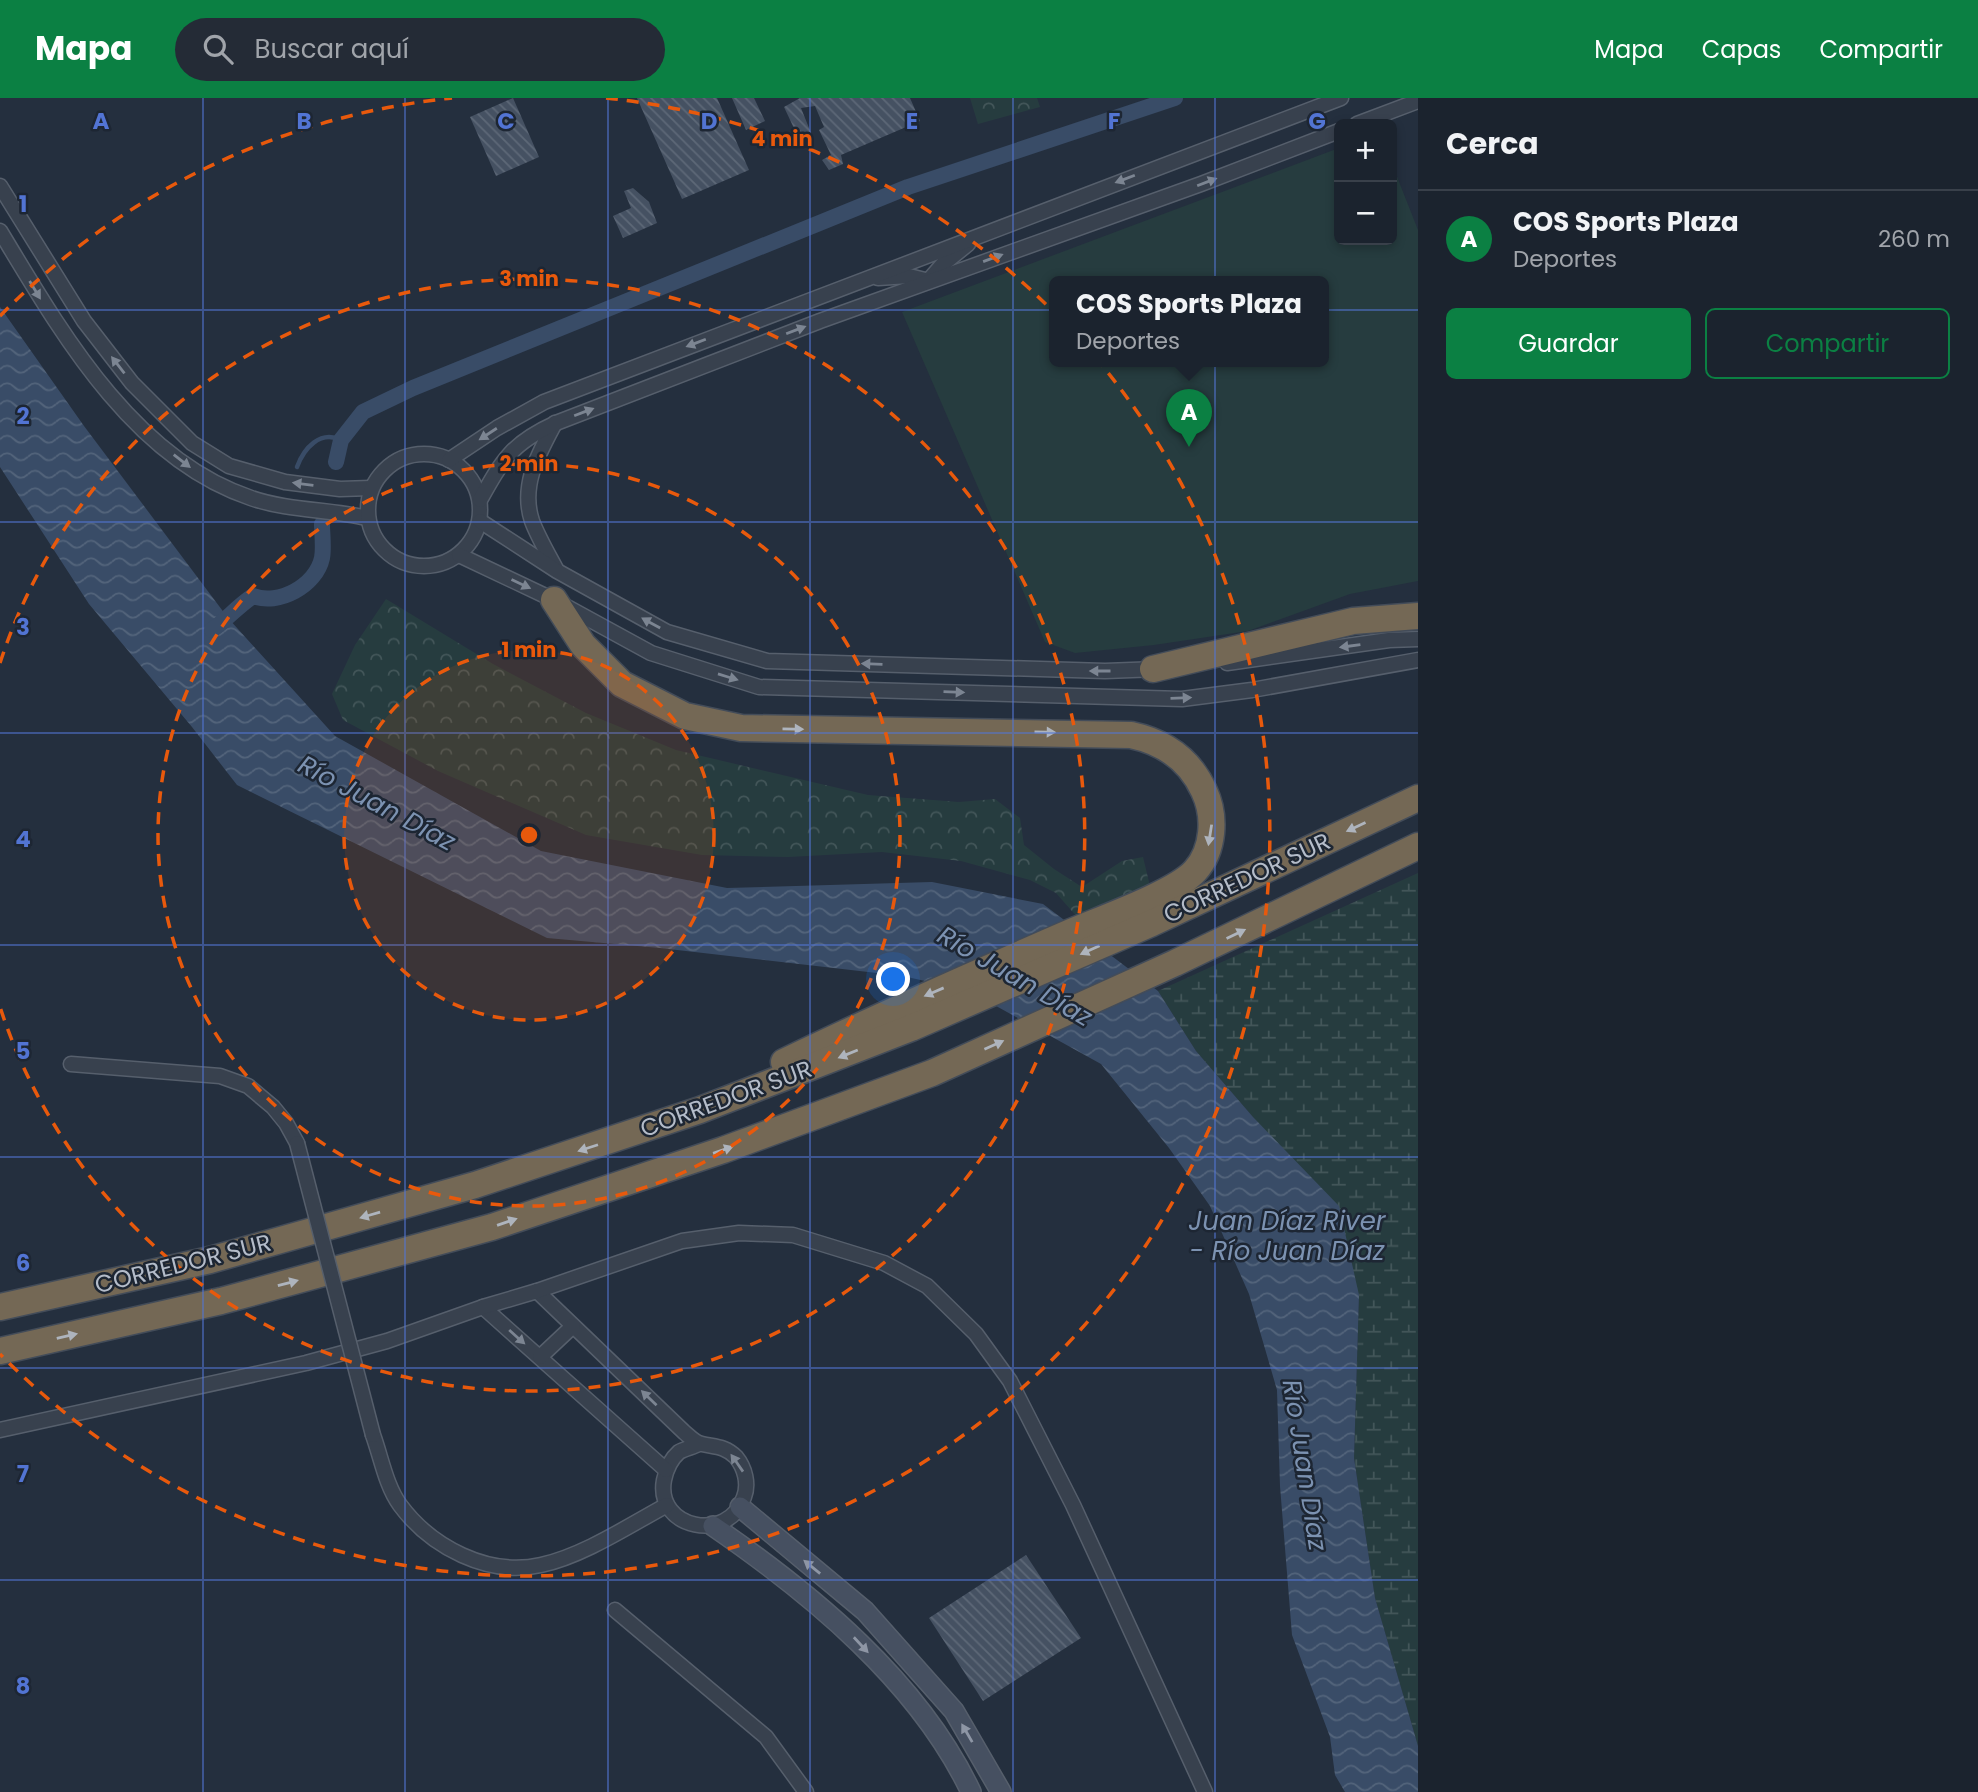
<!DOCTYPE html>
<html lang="es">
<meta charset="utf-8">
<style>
:root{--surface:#1b232e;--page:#242b36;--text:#f1f3f6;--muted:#a0a4aa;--line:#39404a;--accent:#0b8043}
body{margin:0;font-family:Poppins,sans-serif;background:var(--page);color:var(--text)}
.controls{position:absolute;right:21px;top:21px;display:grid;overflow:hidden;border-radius:10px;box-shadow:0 4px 10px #0003}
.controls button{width:63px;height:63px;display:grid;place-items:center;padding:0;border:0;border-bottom:2px solid var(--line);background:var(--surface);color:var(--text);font:35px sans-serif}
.you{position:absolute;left:894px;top:882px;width:24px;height:24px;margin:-18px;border:5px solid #fff;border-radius:50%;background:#1a73e8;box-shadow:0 0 0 10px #1a73e833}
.badge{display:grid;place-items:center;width:46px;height:46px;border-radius:50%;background:var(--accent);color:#fff;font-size:23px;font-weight:700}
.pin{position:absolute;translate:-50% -58px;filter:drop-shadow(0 2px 4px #0008)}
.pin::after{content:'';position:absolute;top:37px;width:24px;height:21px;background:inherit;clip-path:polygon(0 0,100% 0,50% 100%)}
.popup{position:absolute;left:1049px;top:178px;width:280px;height:91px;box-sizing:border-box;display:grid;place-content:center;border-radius:10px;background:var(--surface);filter:drop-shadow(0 2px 5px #0005);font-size:23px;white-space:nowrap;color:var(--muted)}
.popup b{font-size:26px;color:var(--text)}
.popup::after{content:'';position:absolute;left:50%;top:100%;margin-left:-14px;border:14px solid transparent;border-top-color:var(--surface)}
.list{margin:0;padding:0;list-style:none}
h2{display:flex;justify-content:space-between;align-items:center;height:91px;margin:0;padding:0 28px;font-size:30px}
h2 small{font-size:23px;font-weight:400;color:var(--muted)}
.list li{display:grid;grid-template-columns:46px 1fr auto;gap:21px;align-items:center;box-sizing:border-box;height:98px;padding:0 28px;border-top:2px solid var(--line)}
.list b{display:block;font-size:26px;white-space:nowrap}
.list p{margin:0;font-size:23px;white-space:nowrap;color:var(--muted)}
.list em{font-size:23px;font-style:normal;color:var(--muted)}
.actions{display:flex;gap:14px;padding:21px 28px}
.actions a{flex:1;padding:16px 0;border:2px solid var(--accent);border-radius:10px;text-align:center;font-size:24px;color:var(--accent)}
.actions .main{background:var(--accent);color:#fff}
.icon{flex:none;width:38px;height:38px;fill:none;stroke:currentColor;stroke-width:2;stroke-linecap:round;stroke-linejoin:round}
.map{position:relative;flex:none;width:1418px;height:1694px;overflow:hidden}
header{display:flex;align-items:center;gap:42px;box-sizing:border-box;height:98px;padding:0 35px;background:var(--accent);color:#fff}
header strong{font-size:33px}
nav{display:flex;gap:38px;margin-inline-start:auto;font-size:24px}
.search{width:490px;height:63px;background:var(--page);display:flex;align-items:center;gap:18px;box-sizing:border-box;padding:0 24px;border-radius:38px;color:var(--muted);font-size:26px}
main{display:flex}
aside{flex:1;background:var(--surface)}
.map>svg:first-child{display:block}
.forest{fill:url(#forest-crowns)}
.wetland{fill:url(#wetland-marsh)}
.pitch{fill:#263c3f;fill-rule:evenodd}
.water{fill:url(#water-waves)}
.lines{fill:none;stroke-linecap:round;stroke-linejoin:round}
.stream{stroke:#394c67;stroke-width:4.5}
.canal{stroke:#394c67;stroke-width:16}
.building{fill:url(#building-back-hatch)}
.street-casing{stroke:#565f6c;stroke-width:17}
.secondary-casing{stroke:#565f6c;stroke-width:22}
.highway-casing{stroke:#434c59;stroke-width:29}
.street{stroke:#38414e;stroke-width:14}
.secondary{stroke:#465061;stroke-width:19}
.highway{stroke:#746855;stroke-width:26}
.street-bridge-casing{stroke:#565f6c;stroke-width:17;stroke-linecap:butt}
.street-bridge{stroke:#38414e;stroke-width:14}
.oneway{fill:#7c8592}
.oneway2{fill:#aeb4bd}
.oneway3{fill:#8e96a5}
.grid{fill:none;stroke:#5274d3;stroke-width:2;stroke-opacity:0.55}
.ring{fill:none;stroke:#e8590c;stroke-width:3.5;stroke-dasharray:12 9}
.labels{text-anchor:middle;stroke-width:5;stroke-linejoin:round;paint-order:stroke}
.street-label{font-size:24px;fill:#b4bcc9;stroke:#1d2633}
.water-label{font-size:26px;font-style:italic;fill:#7c92b1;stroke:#1d2633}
.grid-label{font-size:23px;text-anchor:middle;font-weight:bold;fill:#5274d3;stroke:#1d2633;stroke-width:5;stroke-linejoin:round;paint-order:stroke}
.centre{fill:#e8590c;stroke:#1d2633;stroke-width:3.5}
.ring-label{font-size:21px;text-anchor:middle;font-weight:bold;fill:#e8590c;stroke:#1d2633;stroke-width:5;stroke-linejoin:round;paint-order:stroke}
</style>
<header>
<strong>Mapa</strong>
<div class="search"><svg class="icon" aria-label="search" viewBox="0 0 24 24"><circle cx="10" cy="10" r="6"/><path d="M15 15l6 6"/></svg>Buscar aquí</div>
<nav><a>Mapa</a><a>Capas</a><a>Compartir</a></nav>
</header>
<main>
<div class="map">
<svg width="1418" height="1694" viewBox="0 0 1418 1694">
<defs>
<pattern id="forest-crowns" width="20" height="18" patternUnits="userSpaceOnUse" patternTransform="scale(1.75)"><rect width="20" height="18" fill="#263c3f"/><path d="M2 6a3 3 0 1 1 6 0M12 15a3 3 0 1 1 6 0" fill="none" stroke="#435659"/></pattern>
<pattern id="wetland-marsh" width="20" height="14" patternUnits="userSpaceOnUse" patternTransform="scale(1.75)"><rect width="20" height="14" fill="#263c3f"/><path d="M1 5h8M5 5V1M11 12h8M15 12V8" fill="none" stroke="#435659"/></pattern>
<pattern id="water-waves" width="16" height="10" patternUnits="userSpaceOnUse" patternTransform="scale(1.75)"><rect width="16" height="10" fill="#394c67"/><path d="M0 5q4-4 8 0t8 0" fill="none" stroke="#53647b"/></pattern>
<pattern id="building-back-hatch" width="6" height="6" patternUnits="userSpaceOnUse" patternTransform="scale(1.75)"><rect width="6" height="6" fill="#455162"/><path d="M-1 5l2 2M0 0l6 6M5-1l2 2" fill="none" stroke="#5d6877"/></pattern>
</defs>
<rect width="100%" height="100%" fill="#242f3e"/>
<g class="forest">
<polygon points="970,0 1037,0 1040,9 978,26"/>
<polygon points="386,501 493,566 586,615 676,652 868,697 959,704 995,701 1020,720 1024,747 1054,771 1082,789 1122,763 1143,759 1150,788 1078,820 1056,795 1030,782 961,763 882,754 788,759 702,757 586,737 438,673 343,622 332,596 355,547"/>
</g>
<polygon class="wetland" points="1418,775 1418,1648 1375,1500 1354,1360 1359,1197 1253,1019 1196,953 1158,893"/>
<path class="pitch" d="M1339,50V142H1392V66L1418,132V483L1350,496L1248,533L1154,547L1075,555L1045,544L902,214ZM1054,183H1324V263H1054Z"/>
<polygon class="water" points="0,209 84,328 228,520 335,638 541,753 727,790 932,784 1043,806 1158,893 1196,953 1253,1019 1339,1108 1359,1197 1354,1360 1375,1500 1418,1648 1418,1694 1345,1694 1335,1677 1330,1639 1292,1537 1280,1388 1277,1292 1249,1196 1210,1108 1169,1050 1101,966 969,893 903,878 660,850 547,840 237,687 192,629 89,506 0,369"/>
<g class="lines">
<path class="stream" d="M297,369C304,350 320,332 341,342"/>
<g class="canal">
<polyline points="336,364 341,342 363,314 413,290 908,89 1175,0"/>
<path d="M212,532C227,521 238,508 253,498C278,508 316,488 322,460C324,450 322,436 322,426"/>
</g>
</g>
<g class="building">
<polygon points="513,0 539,59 496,78 470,19"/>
<polygon points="637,0 717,0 749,72 682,101"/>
<polygon points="732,0 754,0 765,23 746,32"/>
<polygon points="800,0 910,0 920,23 841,57 843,66 829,72 822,62 831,57 819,32 824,29 815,8 801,10 813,40 800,43 784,9"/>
<polygon points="633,90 649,104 657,125 623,140 613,118 631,110 624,93"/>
<polygon points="1026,1457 1081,1540 983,1603 929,1520"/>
</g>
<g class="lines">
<g class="street-casing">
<g id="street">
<polyline points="1357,26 1418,3"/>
<polyline points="0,88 84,223 132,285 192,345 229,368 285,384 340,391 371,390"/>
<path d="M0,133C61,234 133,361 251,400C289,413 329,411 367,420"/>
<polyline points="878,180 909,178 929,183"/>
<polyline points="929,182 942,167 968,146"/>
<path d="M555,325C539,355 520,387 532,423C538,439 548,456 556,471"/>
<circle cx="424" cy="412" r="56"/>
<polyline points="449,362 497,330 544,304 1341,0"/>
<path d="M480,402C503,361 512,345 556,325L820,223L1201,86L1339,33"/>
<polyline points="480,423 557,473 667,534 767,563 1105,573 1158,571"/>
<polyline points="459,457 554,502 651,555 759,589 1182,601 1252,592 1418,562"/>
<polyline points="1227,565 1389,542 1418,541"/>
<polyline points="71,966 220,978 248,988 273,1009 286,1025 297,1045"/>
<path d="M537,1193L684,1334C689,1338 695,1345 702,1346C715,1349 725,1348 736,1359C745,1370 749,1386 744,1399C729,1446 655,1431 664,1382C666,1372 671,1361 679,1354C684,1351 693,1349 699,1346"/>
<polyline points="483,1209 666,1372"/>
<polyline points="540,1259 573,1228"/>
<polyline points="0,1332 306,1265 387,1243 483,1209 537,1193 682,1143 739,1135 793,1137 884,1165 927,1188 976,1236 1010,1283 1073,1407 1205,1694"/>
<path d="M373,1337C381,1359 386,1388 400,1407C431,1449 488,1479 541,1467C583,1458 630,1427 667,1407"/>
<polyline points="615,1512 766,1639 806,1694"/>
</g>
</g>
<g class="secondary-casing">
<g id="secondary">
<polyline points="740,1409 865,1513 954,1613 1001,1694"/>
<path d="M713,1428C812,1496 919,1584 971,1694"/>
</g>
</g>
<g class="highway-casing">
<g id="highway">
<path d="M554,502L583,547L622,586L685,618L741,630L1131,637C1164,644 1190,662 1204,693C1216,718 1214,752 1195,773C1175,795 1101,821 1071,834C974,876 879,918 784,964"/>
<polyline points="1153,571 1353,523 1418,518"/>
<polyline points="0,1209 210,1162 475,1087 700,1012 911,930 1152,825 1418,700"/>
<polyline points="0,1253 221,1203 492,1129 723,1052 932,975 1175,865 1418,748"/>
</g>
</g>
<use href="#street" class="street"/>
<use href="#secondary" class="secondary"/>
<use href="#highway" class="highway"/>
<g class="street-bridge-casing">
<polyline id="street-bridge" points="297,1045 373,1337"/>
</g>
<use href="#street-bridge" class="street-bridge"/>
</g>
<defs><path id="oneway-solid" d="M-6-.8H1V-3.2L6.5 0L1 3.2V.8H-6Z" transform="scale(1.75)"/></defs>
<g class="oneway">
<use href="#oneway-solid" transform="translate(1125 81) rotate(159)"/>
<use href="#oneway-solid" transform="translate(1207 84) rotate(-21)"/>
<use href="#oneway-solid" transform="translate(993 160) rotate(-20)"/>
<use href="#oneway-solid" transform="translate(35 192) rotate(59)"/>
<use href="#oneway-solid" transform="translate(796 232) rotate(-21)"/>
<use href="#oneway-solid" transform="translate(696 245) rotate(159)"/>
<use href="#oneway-solid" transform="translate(118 267) rotate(-128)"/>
<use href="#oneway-solid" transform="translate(584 314) rotate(-21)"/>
<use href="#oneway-solid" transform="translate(488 336) rotate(147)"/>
<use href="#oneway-solid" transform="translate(182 363) rotate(38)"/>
<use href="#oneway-solid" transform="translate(303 386) rotate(-173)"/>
<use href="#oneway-solid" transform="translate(521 486) rotate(25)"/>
<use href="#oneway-solid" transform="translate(651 525) rotate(-151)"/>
<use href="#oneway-solid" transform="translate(1350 548) rotate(172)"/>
<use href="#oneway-solid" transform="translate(872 566) rotate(-178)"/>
<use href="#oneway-solid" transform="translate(1100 573) rotate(-180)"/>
<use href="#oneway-solid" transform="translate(728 579) rotate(17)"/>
<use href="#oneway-solid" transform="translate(954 594) rotate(2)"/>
<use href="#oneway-solid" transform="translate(1181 600) rotate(-2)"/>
<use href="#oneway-solid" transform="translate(517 1239) rotate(42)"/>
<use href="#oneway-solid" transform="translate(649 1300) rotate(-136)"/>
<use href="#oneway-solid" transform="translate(737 1365) rotate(-125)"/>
</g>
<g class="oneway2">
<use href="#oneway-solid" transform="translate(793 631) rotate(1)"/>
<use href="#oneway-solid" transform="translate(1045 634) rotate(1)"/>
<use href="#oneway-solid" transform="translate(1356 729) rotate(155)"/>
<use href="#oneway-solid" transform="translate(1210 737) rotate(99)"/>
<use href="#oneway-solid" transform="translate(1236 836) rotate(-26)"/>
<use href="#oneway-solid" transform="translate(1090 852) rotate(156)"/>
<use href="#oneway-solid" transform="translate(934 894) rotate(157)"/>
<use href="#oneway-solid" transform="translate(994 947) rotate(-24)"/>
<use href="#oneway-solid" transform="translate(848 956) rotate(158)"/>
<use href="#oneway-solid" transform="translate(588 1050) rotate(162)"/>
<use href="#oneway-solid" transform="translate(723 1052) rotate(-19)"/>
<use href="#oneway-solid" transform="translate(370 1117) rotate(164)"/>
<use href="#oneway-solid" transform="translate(507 1124) rotate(-19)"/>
<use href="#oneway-solid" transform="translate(288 1185) rotate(-15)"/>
<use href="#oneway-solid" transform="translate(67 1238) rotate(-13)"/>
</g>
<g class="oneway3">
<use href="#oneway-solid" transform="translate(812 1469) rotate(-141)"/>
<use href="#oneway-solid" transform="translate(861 1547) rotate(47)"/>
<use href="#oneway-solid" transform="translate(967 1635) rotate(-120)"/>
</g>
<path class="grid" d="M203,0V1694M405,0V1694M608,0V1694M810,0V1694M1013,0V1694M1215,0V1694M0,212H1418M0,424H1418M0,635H1418M0,847H1418M0,1059H1418M0,1270H1418M0,1482H1418"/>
<circle cx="529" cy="737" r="185" fill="#e8590c" fill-opacity=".12"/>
<g class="ring">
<circle cx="529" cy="737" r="185"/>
<circle cx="529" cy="737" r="371"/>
<path d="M0 565A556 556 0 1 1 0 909"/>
<path d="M0 218A741 741 0 0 1 452 0M606 0A741 741 0 1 1 0 1256"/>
</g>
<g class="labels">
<g class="street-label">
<text transform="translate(1247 780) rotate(-25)" y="8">CORREDOR SUR</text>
<text transform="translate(726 1001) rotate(-20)" y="8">CORREDOR SUR</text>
<text transform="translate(183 1166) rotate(-14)" y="8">CORREDOR SUR</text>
</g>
<g class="water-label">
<text transform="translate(377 705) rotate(28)" y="9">Río Juan Díaz</text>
<text transform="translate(1015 878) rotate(30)" y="9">Río Juan Díaz</text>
<text x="1287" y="1132">Juan Díaz River<tspan x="1287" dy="30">- Río Juan Díaz</tspan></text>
<text transform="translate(1305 1367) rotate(81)" y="9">Río Juan Díaz</text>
</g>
</g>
<g class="grid-label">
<text x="101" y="31">A</text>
<text x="304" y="31">B</text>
<text x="506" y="31">C</text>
<text x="709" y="31">D</text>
<text x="912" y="31">E</text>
<text x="1114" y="31">F</text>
<text x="1317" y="31">G</text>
<text x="23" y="114">1</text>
<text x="23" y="326">2</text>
<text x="23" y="537">3</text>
<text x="23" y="749">4</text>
<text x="23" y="961">5</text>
<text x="23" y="1173">6</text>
<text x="23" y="1384">7</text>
<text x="23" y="1596">8</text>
</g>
<circle cx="529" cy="737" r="10" class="centre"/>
<g class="ring-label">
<text x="782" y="48">4 min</text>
<text x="529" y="188">3 min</text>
<text x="529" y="373">2 min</text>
<text x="529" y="559">1 min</text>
</g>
</svg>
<div class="controls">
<button>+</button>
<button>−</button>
</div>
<div class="you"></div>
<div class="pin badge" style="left:1189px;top:349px">A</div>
<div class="popup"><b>COS Sports Plaza</b>Deportes</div>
</div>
<aside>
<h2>Cerca<small></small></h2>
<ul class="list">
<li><span class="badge">A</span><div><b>COS Sports Plaza</b><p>Deportes</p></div><em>260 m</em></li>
</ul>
<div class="actions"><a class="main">Guardar</a><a>Compartir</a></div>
</aside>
</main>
